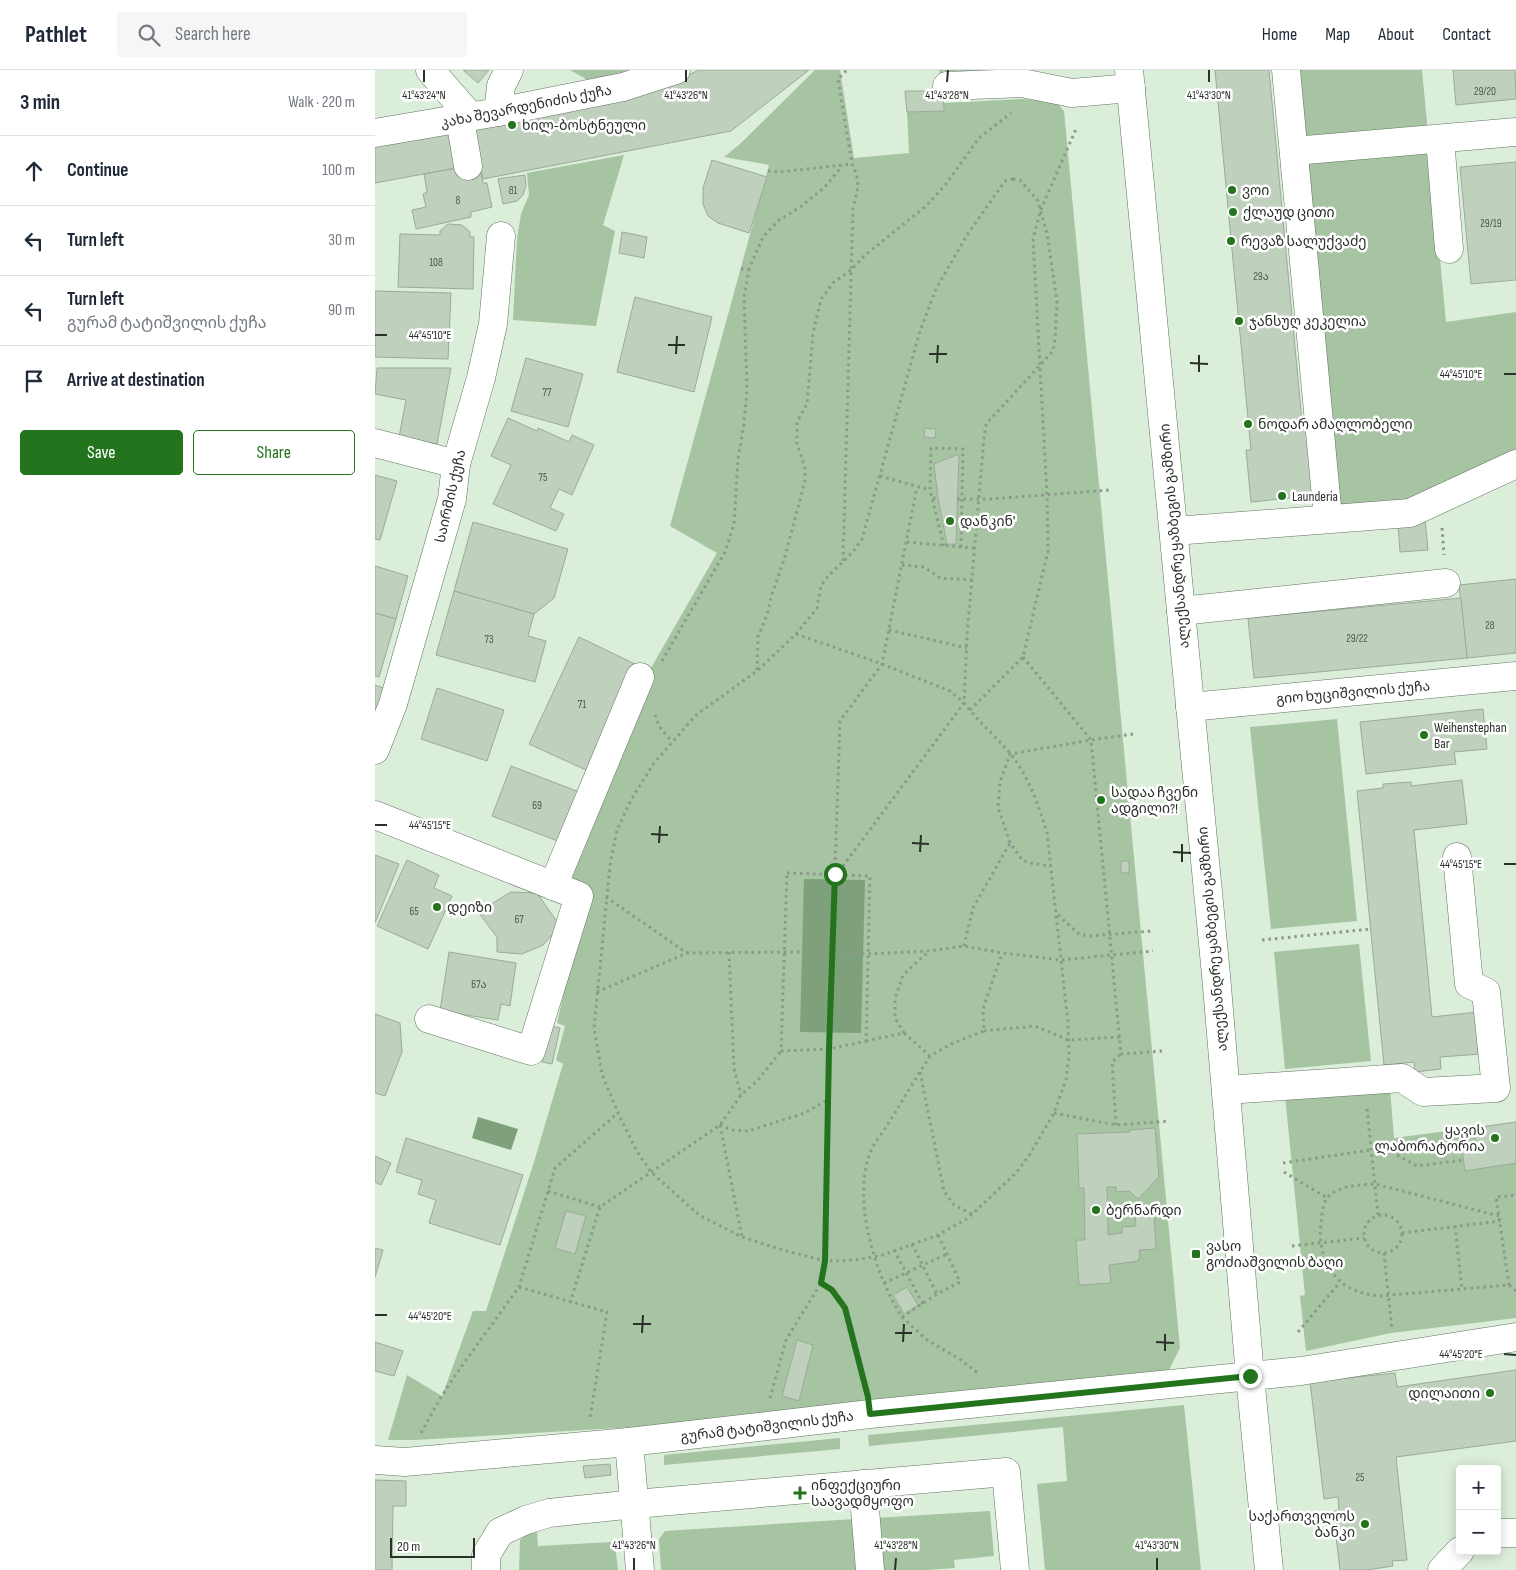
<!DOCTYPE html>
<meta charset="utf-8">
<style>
:root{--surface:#fff;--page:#f6f6f7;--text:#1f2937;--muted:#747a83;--line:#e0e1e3;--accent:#23741d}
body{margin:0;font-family:"Sofia Sans Condensed","Noto Sans Georgian",sans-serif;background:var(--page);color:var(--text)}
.controls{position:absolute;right:15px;bottom:15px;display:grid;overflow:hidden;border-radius:5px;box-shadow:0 2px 12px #0003}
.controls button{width:45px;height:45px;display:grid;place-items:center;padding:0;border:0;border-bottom:1px solid var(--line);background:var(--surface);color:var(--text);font:25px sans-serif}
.scale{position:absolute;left:15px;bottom:12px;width:85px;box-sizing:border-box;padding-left:5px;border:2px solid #2a3129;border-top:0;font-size:14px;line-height:18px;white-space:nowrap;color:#2a3129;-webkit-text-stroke:4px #fff;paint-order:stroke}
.stop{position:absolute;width:15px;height:15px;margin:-11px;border:4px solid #23741d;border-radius:50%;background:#fff}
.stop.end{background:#23741d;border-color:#fff;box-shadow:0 1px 5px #0008}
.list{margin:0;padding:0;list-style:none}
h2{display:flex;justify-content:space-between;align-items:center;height:65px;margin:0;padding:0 20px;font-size:21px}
h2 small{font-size:16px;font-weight:400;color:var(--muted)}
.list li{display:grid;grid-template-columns:32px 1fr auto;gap:15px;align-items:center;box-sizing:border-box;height:70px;padding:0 20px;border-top:1px solid var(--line)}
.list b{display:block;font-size:19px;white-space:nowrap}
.list p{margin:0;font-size:16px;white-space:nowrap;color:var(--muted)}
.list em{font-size:16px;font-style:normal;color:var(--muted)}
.actions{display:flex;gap:10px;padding:15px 20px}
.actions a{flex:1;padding:11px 0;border:1px solid var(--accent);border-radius:5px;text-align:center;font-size:18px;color:var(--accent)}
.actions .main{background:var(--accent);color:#fff}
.icon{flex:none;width:28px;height:28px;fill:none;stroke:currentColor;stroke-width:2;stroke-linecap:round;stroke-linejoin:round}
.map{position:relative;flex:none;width:1141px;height:1500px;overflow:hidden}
header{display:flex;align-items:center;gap:30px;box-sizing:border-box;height:70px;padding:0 25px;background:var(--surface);border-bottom:1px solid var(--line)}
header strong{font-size:24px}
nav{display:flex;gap:28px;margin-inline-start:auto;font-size:18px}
.search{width:350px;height:45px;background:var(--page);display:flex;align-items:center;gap:12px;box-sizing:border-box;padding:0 18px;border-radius:5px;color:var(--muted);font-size:19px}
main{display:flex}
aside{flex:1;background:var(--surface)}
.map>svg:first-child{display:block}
.green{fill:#a6c3a2}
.water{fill:#7ea07a}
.building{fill:#bfd1bd;stroke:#9aab98}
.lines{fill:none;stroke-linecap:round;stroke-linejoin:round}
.minor-casing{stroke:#637361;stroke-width:29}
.major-casing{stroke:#637361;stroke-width:29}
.path{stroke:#8b9989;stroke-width:3;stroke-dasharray:2.5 4;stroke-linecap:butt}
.minor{stroke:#fff;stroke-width:28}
.major{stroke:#fff;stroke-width:28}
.route{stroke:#23741d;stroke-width:6}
.ticks{fill:none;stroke:#2a3129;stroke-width:2}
.poi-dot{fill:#23741d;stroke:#fff;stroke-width:2}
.labels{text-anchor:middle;stroke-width:5;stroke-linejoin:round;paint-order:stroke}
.number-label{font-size:11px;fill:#4f594e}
.street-label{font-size:14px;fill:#2a3129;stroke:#fff}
.poi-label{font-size:14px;fill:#2a3129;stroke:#fff;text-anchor:start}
.ticks-label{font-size:12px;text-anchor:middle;fill:#2a3129;stroke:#fff;stroke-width:5;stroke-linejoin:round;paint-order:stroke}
</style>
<header>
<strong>Pathlet</strong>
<div class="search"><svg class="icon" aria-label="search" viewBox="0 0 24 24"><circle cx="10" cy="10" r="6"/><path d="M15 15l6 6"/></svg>Search here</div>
<nav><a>Home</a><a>Map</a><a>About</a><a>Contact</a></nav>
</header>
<main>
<aside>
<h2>3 min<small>Walk · 220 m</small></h2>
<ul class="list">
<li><svg class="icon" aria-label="ahead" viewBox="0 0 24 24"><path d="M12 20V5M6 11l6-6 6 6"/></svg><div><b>Continue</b></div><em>100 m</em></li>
<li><svg class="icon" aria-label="left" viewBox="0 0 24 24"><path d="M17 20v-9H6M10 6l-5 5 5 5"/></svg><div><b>Turn left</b></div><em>30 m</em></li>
<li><svg class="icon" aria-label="left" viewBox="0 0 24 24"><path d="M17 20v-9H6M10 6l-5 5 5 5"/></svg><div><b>Turn left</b><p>გურამ ტატიშვილის ქუჩა</p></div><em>90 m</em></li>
<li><svg class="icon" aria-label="arrive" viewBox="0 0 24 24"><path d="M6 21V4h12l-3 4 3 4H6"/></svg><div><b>Arrive at destination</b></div></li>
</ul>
<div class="actions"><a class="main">Save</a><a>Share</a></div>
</aside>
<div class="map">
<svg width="1141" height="1500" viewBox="0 0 1141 1500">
<rect width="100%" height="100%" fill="#dbeed9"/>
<g class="green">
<polygon points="195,0 270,0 216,12"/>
<polygon points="440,0 465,0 479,88 534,83 532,42 569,41 569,33 648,29 682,33 689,41 805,1278 793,1302 345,1352 41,1370 13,1370 32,1305 67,1326 98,1241 111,1241 159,1092 188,994 181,990 190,956 182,953 188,927 178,920 211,818 187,808 276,598 342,483 295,456 394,95 349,87 365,74"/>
<polygon points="925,0 1047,0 1071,252 1141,242 1141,379 1034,432 965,438"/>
<polygon points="249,85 228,155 240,161 221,256 138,250 142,169 146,144 154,125 152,103"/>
<polygon points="962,649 982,851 896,859 875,657"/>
<polygon points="984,874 996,991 910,999 899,882"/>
<polygon points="1015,1018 1019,1068 1141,1052 1141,1248 1016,1263 931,1281 925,1226 930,1225 910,1026"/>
<polygon points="809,1335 826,1500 670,1500 662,1414 692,1411 688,1357 494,1376 493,1365"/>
<polygon points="465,1368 465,1379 289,1395 289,1385"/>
<polygon points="615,1441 619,1486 579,1490 580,1498 552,1500 505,1500 500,1448"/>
<polygon points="480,1449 484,1500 286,1500 284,1469 290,1461"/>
<polygon points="162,1462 163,1476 237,1472 240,1474 243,1500 144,1500 145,1470 153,1463"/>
</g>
<g class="water">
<polygon points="429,809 490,810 486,963 425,962"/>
<polygon points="103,1047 143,1059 136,1080 97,1068"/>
</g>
<g class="building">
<polygon points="88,0 114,0 103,13"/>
<polygon points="324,0 434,0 356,61 108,109 97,57 277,22"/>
<polygon points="565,0 653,0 566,10"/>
<polygon points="840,0 894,0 927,352 940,374 945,425 876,432 871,380 876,380"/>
<polygon points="1078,0 1140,0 1141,29 1081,35"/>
<polygon points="530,21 568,21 569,41 532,42"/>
<polygon points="74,61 81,98 0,113 0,75"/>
<polygon points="337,90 392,107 374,163 343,153 333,146 328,134 328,118"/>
<polygon points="1141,92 1141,210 1096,214 1085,97"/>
<polygon points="104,94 108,113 112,113 117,137 96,142 96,147 41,159 37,140 51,137 48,124 52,122 49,104"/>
<polygon points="150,105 151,115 148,125 142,131 128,134 123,109"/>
<polygon points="73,154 87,155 95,162 95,167 99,167 98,219 23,217 25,164 65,165 65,161"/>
<polygon points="247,162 272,167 269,188 244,183"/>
<polygon points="0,221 76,223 73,289 0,287"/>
<polygon points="260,227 337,247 319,322 242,302"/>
<polygon points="151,288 208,304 193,357 136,341"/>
<polygon points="2,298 76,298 62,374 24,367 31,330 0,324"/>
<polygon points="133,348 162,361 163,358 194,372 197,365 219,375 197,425 184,419 175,438 189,444 181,461 118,434 136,395 116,386"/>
<polygon points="550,358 561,359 560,368 549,367"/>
<polygon points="584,384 581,474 572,474 563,428 559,394"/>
<polygon points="0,405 22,411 5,470 0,469"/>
<polygon points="1050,450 1053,480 1025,482 1023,452"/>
<polygon points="98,452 193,479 179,528 159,544 79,521"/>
<polygon points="0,496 33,506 21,549 0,543"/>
<polygon points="1141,509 1141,583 1092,588 1084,515"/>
<polygon points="79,521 159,544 153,566 171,571 160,612 61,585"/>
<polygon points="1086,528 1092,588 879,608 873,548"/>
<polygon points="0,543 21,549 4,607 0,606"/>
<polygon points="204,567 260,594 211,700 154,674"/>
<polygon points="0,615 14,620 0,643"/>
<polygon points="62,618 129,640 112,691 46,669"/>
<polygon points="1108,639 1112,679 1079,682 1081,694 991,704 985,652"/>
<polygon points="136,696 207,723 188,773 117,746"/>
<polygon points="1087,710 1092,754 1039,760 1057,947 1102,942 1106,984 1065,987 1066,999 1040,1002 1039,992 1009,995 982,721 1008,718 1008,714 1036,712 1036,716"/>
<polygon points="0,785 24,794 0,853"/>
<polygon points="32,790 64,805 59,818 77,826 53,879 2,856"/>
<rect x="746" y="791" width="8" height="12"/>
<polygon points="136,822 162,823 185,856 168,875 147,884 122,882 122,867 103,842"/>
<polygon points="74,882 141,893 135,936 126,934 123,950 65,941"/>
<polygon points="0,944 25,953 27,982 10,1026 0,1023"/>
<polygon points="176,956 185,958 177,994 167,992"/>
<polygon points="1141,1052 1141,1093 1090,1101 1087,1080 1101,1078 1099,1058"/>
<polygon points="780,1058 784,1107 763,1129 754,1121 741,1122 741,1117 732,1117 733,1165 747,1163 747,1157 761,1156 760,1144 769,1135 779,1145 781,1179 764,1180 765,1189 763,1189 764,1191 734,1195 736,1213 704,1215 701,1170 710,1170 709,1118 704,1118 702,1064 755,1062 755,1060"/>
<polygon points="31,1068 148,1105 125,1175 54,1153 61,1130 43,1124 47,1110 21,1102"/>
<polygon points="0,1086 16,1093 6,1115 0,1112"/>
<polygon points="191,1141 211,1146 200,1184 180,1178"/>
<polygon points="0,1178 8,1180 0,1207"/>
<polygon points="532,1217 543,1235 529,1244 518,1225"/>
<polygon points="422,1270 438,1275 424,1331 407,1326"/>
<polygon points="0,1272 28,1281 19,1306 0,1301"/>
<polygon points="1141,1300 1141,1371 1021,1387 1032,1490 1017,1491 1018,1496 992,1500 965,1500 958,1441 964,1441 963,1427 949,1429 935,1312 1020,1303 1022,1317"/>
<polygon points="235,1394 236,1405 210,1408 208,1396"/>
<polygon points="0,1410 31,1411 31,1436 18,1436 17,1500 0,1500"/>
</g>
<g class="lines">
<g class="minor-casing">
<g id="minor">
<polyline points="55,0 96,47"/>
<polyline points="911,0 953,448"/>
<polyline points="572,16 647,13 697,23 756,18"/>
<polyline points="123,42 126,16 134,0"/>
<polyline points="85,49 93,96"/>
<polyline points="0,63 123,42 248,17 301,0"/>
<polyline points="1065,69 1074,179"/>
<polyline points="919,81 1141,62"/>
<polyline points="0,373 81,394"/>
<polyline points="799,461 1035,443 1141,394"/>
<polyline points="806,541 1071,513"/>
<polyline points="815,637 1141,606"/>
<polyline points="0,680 18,634 77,429 81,394 106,308 118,254 126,166"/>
<polyline points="0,745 204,826 156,981 54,949"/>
<polyline points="178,816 265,607"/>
<polyline points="851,1020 1027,1008 1048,1022 1121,1018 1111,922 1094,914 1082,787"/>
<polyline points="254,1372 265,1500"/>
<polyline points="0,1390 30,1392 254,1372 495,1344 926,1301 1141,1267"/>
<polyline points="488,1414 495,1500"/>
<polyline points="1122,1463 1141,1463"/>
<polyline points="111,1500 111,1485 125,1462 151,1450 174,1443 260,1434 631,1402 640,1500"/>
<polyline points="1067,1500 1085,1481"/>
</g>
</g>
<g class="major-casing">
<polyline id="major" points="754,0 841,905 875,1306 894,1500"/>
</g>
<g class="path">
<polyline points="393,101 404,102 477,94"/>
<path d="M638,109L645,110L663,131L672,163L682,232L680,268L678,281L611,354L609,368L592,565L589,633C603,651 620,666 634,682C653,705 664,735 672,763L693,953L694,984L691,1010L679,1043L655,1084L641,1103L593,1148L563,1165L508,1185L481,1190L450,1191L408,1180L367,1167L324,1145L276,1102L261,1080L243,1043L227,1004L219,958L235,795L242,760L256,730L279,693L321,645L382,601L421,564L442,538L446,516L453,506L477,483L487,469L545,261L561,219L592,165L630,111Z"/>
<polyline points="366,199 374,199 388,167 404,150 425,137 450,117 467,96"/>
<polyline points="505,406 555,420"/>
<polyline points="558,428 563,428"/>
<polyline points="582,429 615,429 735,420"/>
<polyline points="1067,458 1069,485"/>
<polyline points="532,472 599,478"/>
<polyline points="569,476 555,420 556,378 588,379 586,477"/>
<path d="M468,491L478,137C483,120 486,111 477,94L463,9L472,0"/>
<polyline points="527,495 549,497 565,508 597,510"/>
<polyline points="514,560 592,578"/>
<polyline points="421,564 507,594 575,621 589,633 462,804"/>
<polyline points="648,587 716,670 635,684 625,712 623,737 635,773 647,790 655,793 676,796"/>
<polyline points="287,591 350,482 359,454 363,389 369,354 372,319 369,227 374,199"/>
<polyline points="382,600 383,567 392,545 397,524 409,490 430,411 430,398 422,374 422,352 432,334 438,263 446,229 459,212 476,200 489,186 551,136 571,114 604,68 636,43"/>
<polyline points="595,640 648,587 673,481 672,425 658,169 666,139 701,59"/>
<polyline points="280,645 284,656 297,672"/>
<polyline points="758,664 716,670 746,984 788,981"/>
<polygon points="412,803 495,806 491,971 454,979 406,981"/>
<polyline points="231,827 312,883"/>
<polyline points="683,845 704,864 713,866 777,861"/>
<polyline points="887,870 996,859"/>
<polyline points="589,876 598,838 635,773"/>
<polyline points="354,882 359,999 366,1025"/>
<polyline points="222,922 312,883 427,882 493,884 554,881 589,876 627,883 686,890 778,881"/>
<polyline points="609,961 660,956 693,970 745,967"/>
<polyline points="529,963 520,948 520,929 528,905 554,881"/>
<polyline points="491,971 529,963 555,986 578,973 609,961 608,939 627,883"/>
<path d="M555,986C541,1008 527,1031 513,1054C507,1063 499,1073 495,1083C477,1131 500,1205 527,1247L562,1224L585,1212L563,1165"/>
<polyline points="545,1002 569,1121 579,1135 597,1144"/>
<polyline points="992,1039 1003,1145"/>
<polyline points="679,1043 741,1055 794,1051"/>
<polyline points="345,1055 357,1060 373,1061 430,1043 452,1030"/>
<polyline points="345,1055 367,1167"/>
<polyline points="741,1055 737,992 746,984"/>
<polyline points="908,1093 1009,1078 1042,1096 1089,1090"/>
<polyline points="909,1102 952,1128"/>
<polyline points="173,1121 225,1137"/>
<circle cx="1008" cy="1164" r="19"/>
<path d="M1124,1146L1000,1114C985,1115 963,1115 952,1128C947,1135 947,1146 946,1154C942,1181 955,1212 982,1221C989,1224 997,1225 1004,1226L1134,1215L1141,1221"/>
<polyline points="1080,1156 1087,1219"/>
<polyline points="1027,1163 1125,1151"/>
<polyline points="537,1174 562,1224"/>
<polyline points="917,1176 989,1168"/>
<polyline points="519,1180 548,1234"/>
<polyline points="1009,1183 1017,1260"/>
<polyline points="509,1213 572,1184"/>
<polyline points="1134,1215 1121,1127 1141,1125"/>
<polyline points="144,1217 232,1242 215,1349"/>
<polyline points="195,1233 225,1137 345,1055 366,1025 383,1010 406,981"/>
<polyline points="527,1247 552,1270 586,1290 604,1304"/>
<polyline points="923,1262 965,1212"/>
<polyline points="490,1316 470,1238 457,1220 446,1213 450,1191 454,979 465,651 507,594 542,417"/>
<polyline points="395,1328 411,1270 446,1213"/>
<polyline points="46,1363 66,1327 86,1297 144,1217 180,1098 243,1043"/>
</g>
<use href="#minor" class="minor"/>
<use href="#major" class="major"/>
</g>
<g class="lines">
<polyline class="route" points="460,804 454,979 450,1191 446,1213 457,1220 470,1238 493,1327 495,1344 875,1306"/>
</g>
<path class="ticks" d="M49,12V0M311,12V0M572,12L573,0M834,12V0M0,265H12M293,275H310M301,284L302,266M554,284H572M562,293L563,275M815,293L833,294M824,302V285M1129,304H1141M0,755H12M276,764L293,765M284,773L285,756M537,773L554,774M545,782L546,765M798,782L816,783M807,792V774M1129,794H1141M0,1245H12M258,1254H276M267,1263L268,1245M520,1263H537M528,1272L529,1254M781,1272L799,1273M790,1281V1264M1129,1284L1141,1285M259,1500V1488M520,1500L521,1488M782,1500V1488"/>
<g class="poi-dot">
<circle cx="137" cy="55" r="5"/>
<circle cx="857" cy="120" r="5"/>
<circle cx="858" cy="142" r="5"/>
<circle cx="856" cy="171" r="5"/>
<circle cx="864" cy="251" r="5"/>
<circle cx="873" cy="354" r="5"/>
<circle cx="907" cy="426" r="5"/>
<circle cx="575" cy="451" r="5"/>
<circle cx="1049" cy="665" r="5"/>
<circle cx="726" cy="730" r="5"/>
<circle cx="62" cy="837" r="5"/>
<circle cx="1120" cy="1068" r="5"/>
<circle cx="721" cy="1140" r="5"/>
<rect x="816" y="1179" width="10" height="10" rx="2.5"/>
<circle cx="1115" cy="1323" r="5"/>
<path d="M422.5 1415.5h5v5h5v5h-5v5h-5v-5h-5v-5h5z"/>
<circle cx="990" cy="1454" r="5"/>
</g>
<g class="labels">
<g class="number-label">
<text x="1110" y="25">29/20</text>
<text x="138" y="124">81</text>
<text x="83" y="134">8</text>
<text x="1116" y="157">29/19</text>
<text x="61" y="196">108</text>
<text x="886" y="210">29ა</text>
<text x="172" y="326">77</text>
<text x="168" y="411">75</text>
<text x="1115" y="559">28</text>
<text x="982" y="572">29/22</text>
<text x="114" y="573">73</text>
<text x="207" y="638">71</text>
<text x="162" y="739">69</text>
<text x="39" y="845">65</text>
<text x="144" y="853">67</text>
<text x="104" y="918">67ა</text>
<text x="985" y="1411">25</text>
</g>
<g class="street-label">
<text transform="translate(151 36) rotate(-11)" y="5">კახა შევარდენიძის ქუჩა</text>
<text transform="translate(75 426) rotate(-77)" y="5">საირმის ქუჩა</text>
<text transform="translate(799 466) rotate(-95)" y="5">ალექსანდრე ყაზბეგის გამზირი</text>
<text transform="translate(978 622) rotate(-5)" y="5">გიო ხუციშვილის ქუჩა</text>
<text transform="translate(837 869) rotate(-95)" y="5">ალექსანდრე ყაზბეგის გამზირი</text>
<text transform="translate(392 1356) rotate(-7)" y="5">გურამ ტატიშვილის ქუჩა</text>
</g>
<g class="poi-label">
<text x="147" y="60">ხილ-ბოსტნეული</text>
<text x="867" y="125">ვოი</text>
<text x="868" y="147">ქლაუდ ცითი</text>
<text x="866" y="176">რევაზ სალუქვაძე</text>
<text x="874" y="256">ჯანსუღ კეკელია</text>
<text x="883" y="359">ნოდარ ამაღლობელი</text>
<text x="917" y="431">Launderia</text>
<text x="585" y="456">დანკინ'</text>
<text x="1059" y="662">Weihenstephan<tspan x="1059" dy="16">Bar</tspan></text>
<text x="736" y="727">სადაა ჩვენი<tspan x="736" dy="16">ადგილი?!</tspan></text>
<text x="72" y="842">დეიზი</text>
<text x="1110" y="1065" text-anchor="end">ყავის<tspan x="1110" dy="16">ლაბორატორია</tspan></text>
<text x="731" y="1145">ბერნარდი</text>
<text x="831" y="1181">ვასო<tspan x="831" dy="16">გოძიაშვილის ბაღი</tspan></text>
<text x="1105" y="1328" text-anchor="end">დილაითი</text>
<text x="436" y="1420">ინფექციური<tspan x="436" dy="16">საავადმყოფო</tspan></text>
<text x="980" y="1451" text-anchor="end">საქართველოს<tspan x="980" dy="16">ბანკი</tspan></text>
</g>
</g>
<g class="ticks-label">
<text x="49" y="29">41°43'24"N</text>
<text x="311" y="29">41°43'26"N</text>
<text x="572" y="29">41°43'28"N</text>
<text x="834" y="29">41°43'30"N</text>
<text x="55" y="269">44°45'10"E</text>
<text x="1086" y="308">44°45'10"E</text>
<text x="55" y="759">44°45'15"E</text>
<text x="1086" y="798">44°45'15"E</text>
<text x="55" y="1250">44°45'20"E</text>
<text x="1086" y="1288">44°45'20"E</text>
<text x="259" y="1479">41°43'26"N</text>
<text x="521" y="1479">41°43'28"N</text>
<text x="782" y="1479">41°43'30"N</text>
</g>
</svg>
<div class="controls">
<button>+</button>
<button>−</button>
</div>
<div class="scale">20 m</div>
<div class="stop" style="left:460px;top:804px"></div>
<div class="stop end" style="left:875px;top:1306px"></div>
</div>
</main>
